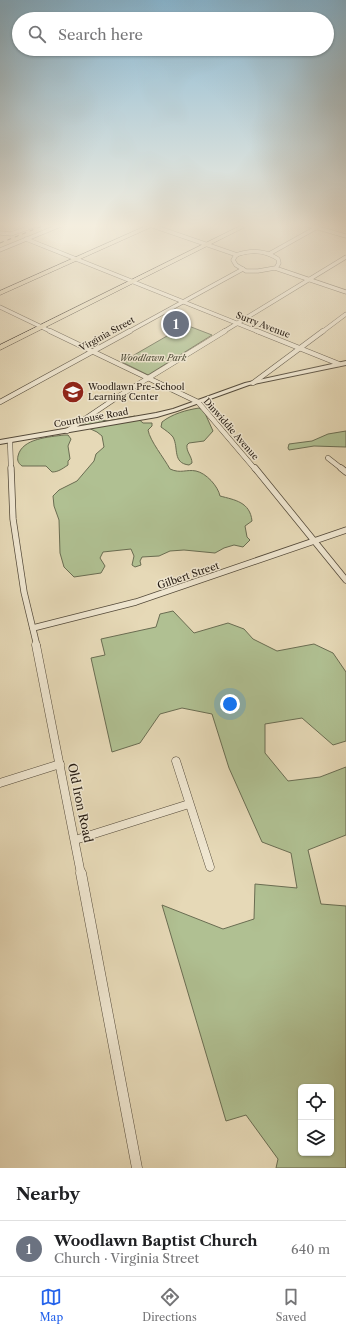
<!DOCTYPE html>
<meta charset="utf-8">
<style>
:root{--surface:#fff;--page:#f6f6f6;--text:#202124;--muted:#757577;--line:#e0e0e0;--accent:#2563eb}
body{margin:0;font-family:"Libre Caslon Text",serif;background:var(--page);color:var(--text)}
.controls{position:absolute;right:12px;bottom:12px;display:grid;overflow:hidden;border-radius:6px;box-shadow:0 1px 3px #0004}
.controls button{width:36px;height:36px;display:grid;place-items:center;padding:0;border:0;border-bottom:1px solid var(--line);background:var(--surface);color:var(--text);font:20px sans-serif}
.you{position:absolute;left:230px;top:704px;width:14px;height:14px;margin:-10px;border:3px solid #fff;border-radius:50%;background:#1a73e8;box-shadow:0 0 0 6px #1a73e833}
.badge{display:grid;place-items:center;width:26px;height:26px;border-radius:50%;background:var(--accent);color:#fff;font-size:13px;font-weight:700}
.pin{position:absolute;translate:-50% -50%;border:2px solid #fff;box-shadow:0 1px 4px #0006}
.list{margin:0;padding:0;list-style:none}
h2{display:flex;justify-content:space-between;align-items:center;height:52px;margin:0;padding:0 16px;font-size:17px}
h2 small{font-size:13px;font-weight:400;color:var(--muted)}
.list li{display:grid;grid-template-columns:26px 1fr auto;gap:12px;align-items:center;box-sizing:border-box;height:56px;padding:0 16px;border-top:1px solid var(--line)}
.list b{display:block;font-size:15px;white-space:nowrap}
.list p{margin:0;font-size:13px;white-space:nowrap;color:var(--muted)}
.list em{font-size:13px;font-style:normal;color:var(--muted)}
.icon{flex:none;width:22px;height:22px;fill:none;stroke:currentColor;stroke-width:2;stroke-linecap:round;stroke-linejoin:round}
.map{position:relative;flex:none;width:346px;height:1168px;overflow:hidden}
.search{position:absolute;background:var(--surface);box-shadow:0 1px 3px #0004;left:12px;right:12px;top:12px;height:44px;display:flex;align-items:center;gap:10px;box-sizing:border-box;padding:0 14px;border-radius:22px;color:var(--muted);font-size:15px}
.sheet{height:108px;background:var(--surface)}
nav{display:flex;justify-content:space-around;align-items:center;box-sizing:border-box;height:56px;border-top:1px solid var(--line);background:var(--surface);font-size:11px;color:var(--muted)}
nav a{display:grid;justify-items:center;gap:2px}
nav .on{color:var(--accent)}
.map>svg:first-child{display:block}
.green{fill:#b0c092;stroke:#6a6d52;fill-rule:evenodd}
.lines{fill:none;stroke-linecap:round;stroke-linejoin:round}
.minor-far4-casing{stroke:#544a3a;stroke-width:4.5}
.minor-far3-casing{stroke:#544a3a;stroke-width:5.5}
.minor-far2-casing{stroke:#544a3a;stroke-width:7}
.minor-far1-casing{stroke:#544a3a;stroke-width:9}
.minor-casing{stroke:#544a3a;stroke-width:11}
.tertiary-casing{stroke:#544a3a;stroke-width:2}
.trunk-casing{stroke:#241a11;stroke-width:1}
.minor-far4{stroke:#efe6d0;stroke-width:3.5}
.minor-far3{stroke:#efe6d0;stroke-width:4.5}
.minor-far2{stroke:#efe6d0;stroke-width:5.5}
.minor-far1{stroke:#efe6d0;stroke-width:8}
.minor{stroke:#efe6d0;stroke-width:10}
.tertiary{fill:#efe6d0;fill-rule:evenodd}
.trunk{fill:#e6d9b7;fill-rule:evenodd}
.rail{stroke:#241a11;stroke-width:1;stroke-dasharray:4 4;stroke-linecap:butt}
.labels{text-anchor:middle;stroke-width:3;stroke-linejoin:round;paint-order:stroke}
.far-street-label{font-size:9px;fill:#241a11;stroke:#efe6d0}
.far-park-label{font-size:9px;font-style:italic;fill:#4e4c38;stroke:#efe6d0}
.far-poi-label{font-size:9px;fill:#241a11;stroke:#efe6d0;text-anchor:start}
.street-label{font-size:10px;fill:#241a11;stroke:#efe6d0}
.near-street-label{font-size:12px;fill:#241a11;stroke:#efe6d0}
</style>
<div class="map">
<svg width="346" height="1168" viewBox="0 0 346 1168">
<rect width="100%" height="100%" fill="#e6d9b7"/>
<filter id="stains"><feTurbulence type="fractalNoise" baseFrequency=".005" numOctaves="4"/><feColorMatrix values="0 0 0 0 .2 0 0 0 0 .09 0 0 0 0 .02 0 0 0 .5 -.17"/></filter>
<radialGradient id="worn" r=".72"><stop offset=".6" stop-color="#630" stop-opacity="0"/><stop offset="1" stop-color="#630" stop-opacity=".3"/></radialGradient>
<g class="green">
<polygon points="186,325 212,335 148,375 122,362"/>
<path d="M199,408L204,411L213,431L204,441L189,443L187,445C186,452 192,456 192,463L189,465C172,463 179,448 173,437C170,433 165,430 161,427L162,422C172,414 186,410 199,408Z"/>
<path d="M135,416L143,423H152V426L148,430C150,441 164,458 170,469C181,474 186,469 196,471C206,473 218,486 220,496C235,500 250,502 252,521L245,526L247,537L250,540L243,547L234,545L224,548L215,553L184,550L170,551L159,556L142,557L140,561L141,565L135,567L132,565L134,556L131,549L103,552L100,558L105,566L101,573L74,577L64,567L60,553L59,520L54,506L53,496L59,490L77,481L94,461L96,454L104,447L102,436L97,432L82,425L93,419L108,421Z"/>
<polygon points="346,431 346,447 314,446 289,450 288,448 289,444 312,441 328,434"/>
<path d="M64,435H68L71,439L68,446L70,459L68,461V465C62,469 58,472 52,472L46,466H22C18,463 17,460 18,456C22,438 50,437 64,435Z"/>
<path d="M173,611L194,633L228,623L244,629L253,639L277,651L314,644L333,653L346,672V741L333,745L302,718L265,724V753L288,781L320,777L346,767V835L308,850L321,904L346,906V1168H276L278,1159L246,1115L226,1121L162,905L223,929L254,919L255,884L297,888L291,853L262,842L229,768L212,714L182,708L160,714L140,743L112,752L91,658L105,655L101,639L156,627L160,614ZM301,1087H331V1153H301Z"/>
</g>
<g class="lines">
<g class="minor-far4-casing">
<g id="minor-far4">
<polyline points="150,225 237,255"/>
<polyline points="308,225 346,236"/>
<polyline points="0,233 11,234 36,225"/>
<polyline points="26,239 259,332"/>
<polyline points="0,250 61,225"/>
<polyline points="269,254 321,225"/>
<path d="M276,268L279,263L278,259C265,250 250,250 236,255L233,260L236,265L246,271H258L275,268L346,292"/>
<polyline points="0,307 52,332"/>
<polyline points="128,332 243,269"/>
<polyline points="223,332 346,257"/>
<polyline points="322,332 346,314"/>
</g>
</g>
<g class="minor-far3-casing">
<g id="minor-far3">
<polyline points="50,331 198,402 255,469"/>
<polyline points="257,331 339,364"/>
<polyline points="253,383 323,331"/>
<polyline points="0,402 130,331"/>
<polyline points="67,431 119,396 225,331"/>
<polyline points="10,441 11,469"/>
<polyline points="328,458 342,469"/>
</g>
</g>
<g class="minor-far2-casing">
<g id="minor-far2">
<polyline points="11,468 13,519 24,592 37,646"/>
<polyline points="255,468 346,580"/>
<polyline points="341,468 346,472"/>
<polyline points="33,628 136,602 346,530"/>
</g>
</g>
<g class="minor-far1-casing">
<g id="minor-far1">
<polyline points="36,645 81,874"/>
<polyline points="176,761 210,867"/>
<polyline points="0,783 60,764"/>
<polyline points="75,840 189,804"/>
</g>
</g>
<g class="minor-casing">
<polyline id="minor" points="81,873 137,1168"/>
</g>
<g class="tertiary-casing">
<polygon id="tertiary" points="346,361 346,365 249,385 177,411 157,417 0,444 0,440 156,413 173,409 245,383"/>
</g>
<g class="trunk-casing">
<g id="trunk">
<polygon points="148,225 156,225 0,295 0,291"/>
<polygon points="242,225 249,225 0,350 0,345"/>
</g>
</g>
<use href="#minor-far4" class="minor-far4"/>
<use href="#minor-far3" class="minor-far3"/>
<use href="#minor-far2" class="minor-far2"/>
<use href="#minor-far1" class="minor-far1"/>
<use href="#minor" class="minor"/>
<use href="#tertiary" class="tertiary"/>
<use href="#trunk" class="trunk"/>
<polyline class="rail" points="0,243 45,225"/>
</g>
<linearGradient id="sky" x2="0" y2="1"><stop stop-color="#87b6d1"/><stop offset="0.58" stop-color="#f4eedf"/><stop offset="1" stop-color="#f4eedf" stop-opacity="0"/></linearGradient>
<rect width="346" height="389" fill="url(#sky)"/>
<defs>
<g id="school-disc" transform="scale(1.15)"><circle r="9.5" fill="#8f2418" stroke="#efe6d0"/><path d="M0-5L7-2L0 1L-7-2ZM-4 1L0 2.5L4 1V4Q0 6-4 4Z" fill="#fff"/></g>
</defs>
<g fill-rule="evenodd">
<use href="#school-disc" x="73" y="392"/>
</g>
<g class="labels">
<g class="far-street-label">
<text transform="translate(263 325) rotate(21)" y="3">Surry Avenue</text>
<text transform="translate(107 334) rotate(-29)" y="3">Virginia Street</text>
<text transform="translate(91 418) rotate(-10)" y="3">Courthouse Road</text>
<text transform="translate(231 429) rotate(49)" y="3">Dinwiddie Avenue</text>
</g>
<g class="far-park-label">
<text x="153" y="361">Woodlawn Park</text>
</g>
<g class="far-poi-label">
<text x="88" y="390">Woodlawn Pre-School<tspan x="88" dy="10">Learning Center</tspan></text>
</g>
<g class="street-label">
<text transform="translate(188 575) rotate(-19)" y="4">Gilbert Street</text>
</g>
<g class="near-street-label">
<text transform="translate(80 803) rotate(78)" y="4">Old Iron Road</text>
</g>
</g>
<rect width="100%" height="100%" filter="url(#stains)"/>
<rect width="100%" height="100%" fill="url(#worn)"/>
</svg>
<div class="controls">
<button><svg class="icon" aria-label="locate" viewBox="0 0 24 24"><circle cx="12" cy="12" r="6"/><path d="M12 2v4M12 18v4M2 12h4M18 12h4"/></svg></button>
<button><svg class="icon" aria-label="layers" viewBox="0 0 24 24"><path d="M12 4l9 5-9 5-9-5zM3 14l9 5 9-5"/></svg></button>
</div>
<div class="you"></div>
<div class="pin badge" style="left:176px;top:324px;background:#6b7280">1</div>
<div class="search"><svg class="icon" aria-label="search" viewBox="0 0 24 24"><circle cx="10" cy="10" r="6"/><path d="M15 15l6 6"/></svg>Search here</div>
</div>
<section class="sheet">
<h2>Nearby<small></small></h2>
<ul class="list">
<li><span class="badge" style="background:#6b7280">1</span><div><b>Woodlawn Baptist Church</b><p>Church · Virginia Street</p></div><em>640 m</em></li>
</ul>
</section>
<nav>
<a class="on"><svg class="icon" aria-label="map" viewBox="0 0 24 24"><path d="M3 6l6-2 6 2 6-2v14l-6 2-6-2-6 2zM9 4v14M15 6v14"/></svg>Map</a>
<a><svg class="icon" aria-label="directions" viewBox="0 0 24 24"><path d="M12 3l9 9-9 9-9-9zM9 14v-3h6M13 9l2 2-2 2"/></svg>Directions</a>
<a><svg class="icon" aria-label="saved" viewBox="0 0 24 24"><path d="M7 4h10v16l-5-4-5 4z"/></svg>Saved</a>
</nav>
